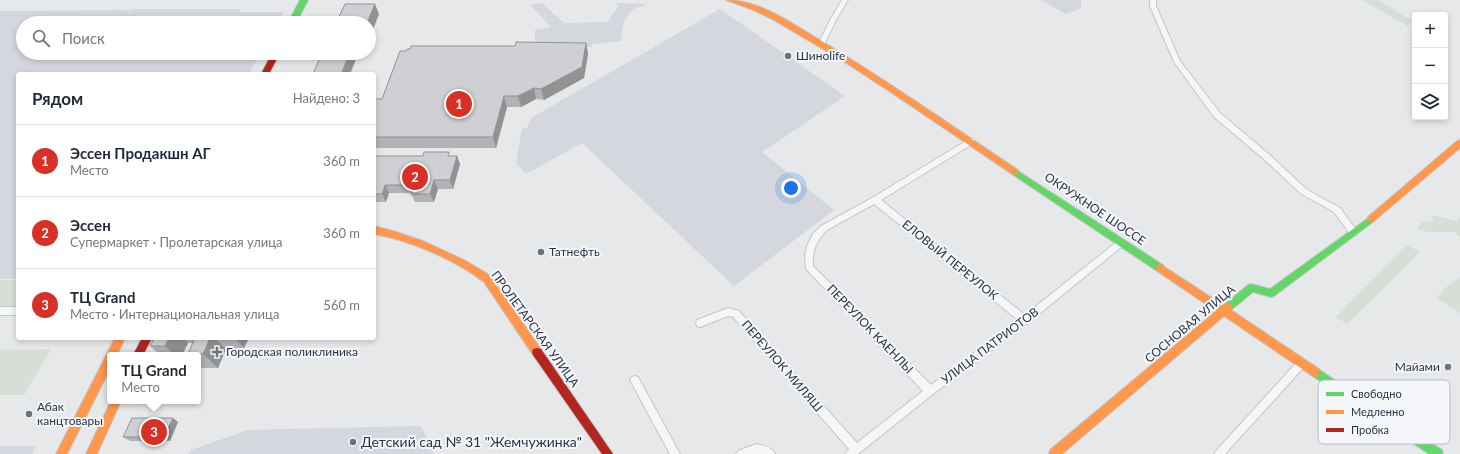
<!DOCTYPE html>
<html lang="ru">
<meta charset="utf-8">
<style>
:root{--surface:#fff;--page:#f6f6f7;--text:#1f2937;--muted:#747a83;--line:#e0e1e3;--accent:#d93025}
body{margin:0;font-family:Lato,sans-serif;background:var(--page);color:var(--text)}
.controls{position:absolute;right:12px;top:12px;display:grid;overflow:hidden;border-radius:4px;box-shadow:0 2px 6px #0003}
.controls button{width:36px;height:36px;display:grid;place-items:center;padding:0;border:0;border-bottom:1px solid var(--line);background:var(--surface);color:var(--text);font:20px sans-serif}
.you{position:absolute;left:791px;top:188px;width:14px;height:14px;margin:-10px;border:3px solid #fff;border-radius:50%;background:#1a73e8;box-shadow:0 0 0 6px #1a73e833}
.badge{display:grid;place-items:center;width:26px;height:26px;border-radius:50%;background:var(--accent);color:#fff;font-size:13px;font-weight:700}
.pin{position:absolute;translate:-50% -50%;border:2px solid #fff;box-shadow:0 1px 4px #0006}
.popup{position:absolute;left:107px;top:352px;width:94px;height:52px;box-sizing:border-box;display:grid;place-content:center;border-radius:4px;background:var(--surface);filter:drop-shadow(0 1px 3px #0005);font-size:13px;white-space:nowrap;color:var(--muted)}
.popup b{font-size:15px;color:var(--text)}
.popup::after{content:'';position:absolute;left:50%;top:100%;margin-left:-8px;border:8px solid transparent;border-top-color:var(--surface)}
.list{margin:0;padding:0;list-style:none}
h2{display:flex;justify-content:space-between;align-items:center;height:52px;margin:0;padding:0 16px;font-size:17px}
h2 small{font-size:13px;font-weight:400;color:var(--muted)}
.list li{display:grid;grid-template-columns:26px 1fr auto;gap:12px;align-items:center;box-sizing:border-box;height:72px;padding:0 16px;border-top:1px solid var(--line)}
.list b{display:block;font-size:15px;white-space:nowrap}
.list p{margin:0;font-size:13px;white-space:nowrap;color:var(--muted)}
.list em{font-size:13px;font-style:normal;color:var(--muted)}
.icon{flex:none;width:22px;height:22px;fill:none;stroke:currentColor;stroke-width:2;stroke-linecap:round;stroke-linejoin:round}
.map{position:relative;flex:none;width:1460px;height:454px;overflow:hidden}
.search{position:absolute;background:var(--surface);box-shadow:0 2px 6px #0003;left:16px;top:16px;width:360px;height:44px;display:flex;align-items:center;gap:10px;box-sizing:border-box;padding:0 14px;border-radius:22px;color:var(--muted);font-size:15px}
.panel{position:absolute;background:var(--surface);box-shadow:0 2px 6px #0003;left:16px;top:72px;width:360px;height:268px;border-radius:4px}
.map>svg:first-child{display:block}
.built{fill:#d4d7dd}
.green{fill:#d6ded6}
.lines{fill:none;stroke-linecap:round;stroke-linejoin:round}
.street-casing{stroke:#c4c6c8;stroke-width:2}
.fast-casing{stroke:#c4c6c8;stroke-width:2}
.slow-casing{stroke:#c4c6c8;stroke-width:2}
.jam-casing{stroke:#c4c6c8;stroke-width:2}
.street{fill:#f5f6f7;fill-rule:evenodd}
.fast{fill:#63d668;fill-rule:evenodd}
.slow{fill:#ff974d;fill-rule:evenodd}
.jam{fill:#b3261e;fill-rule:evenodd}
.wall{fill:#b1b3b5}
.shaded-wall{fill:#909294}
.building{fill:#ced0d3;stroke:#909294}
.poi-dot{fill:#6c737f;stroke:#f4f6f9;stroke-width:1.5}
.labels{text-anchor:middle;stroke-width:4;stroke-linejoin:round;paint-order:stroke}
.poi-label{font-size:12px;fill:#2b3445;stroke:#f4f6f9;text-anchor:start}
.street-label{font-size:12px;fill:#2b3445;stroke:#f4f6f9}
.near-poi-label{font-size:14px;fill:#2b3445;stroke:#f4f6f9;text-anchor:start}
.key{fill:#f4f6f9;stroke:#b8bcc3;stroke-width:1}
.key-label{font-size:11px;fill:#2b3445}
</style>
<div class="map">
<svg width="1460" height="454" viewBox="0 0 1460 454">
<rect width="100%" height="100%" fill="#e6e8ea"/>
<g class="built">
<polygon points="1041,0 1081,0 1081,8 1066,14"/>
<polygon points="542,3 564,23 607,22 618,7 616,3 648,4 633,9 624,21 621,41 592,44 592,47 535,48 535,30 551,27 531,6 528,5"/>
<polygon points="133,9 241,9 240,12 284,12 277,23 23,23 23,53 260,53 249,74 18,74 18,279 0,279 0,11 131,10 126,18"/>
<polygon points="720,9 845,96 762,152 834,210 734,286 582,143 526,174 516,163 522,129 527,128 531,118"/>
<polygon points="421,426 434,454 187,454 191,450 248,430"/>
<polygon points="0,446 36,446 32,454 0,454"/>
</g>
<g class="green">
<polygon points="1362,0 1378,0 1411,20 1408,26"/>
<polygon points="1431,216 1437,216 1457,221 1460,217 1460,237 1455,232 1427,232 1417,229 1422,222 1434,221"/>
<polygon points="1407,245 1420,252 1348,323 1335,318"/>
<polygon points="1460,277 1460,313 1437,298 1444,289"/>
<rect x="0" y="280" width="18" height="26"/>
<polygon points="51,349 24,395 0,395 0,350"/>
</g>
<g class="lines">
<g class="street-casing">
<g id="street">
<polygon points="842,0 848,0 835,22 824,45 823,47 819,47 818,45 829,22"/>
<polygon points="1150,0 1156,0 1156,6 1180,61 1220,113 1271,156 1306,189 1340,208 1357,231 1358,233 1357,235 1351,235 1334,212 1300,193 1265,160 1214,117 1174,62 1150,6"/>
<path d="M971,138L974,139L975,141L974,143L881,200L1025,315L1119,240H1125L1126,242L1125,244L1028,323L933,394L858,454H845L849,449L733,317L728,316L700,327L697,326L696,323L697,320L728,308L739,311L857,443L923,391L806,269L805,255L807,246L813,234L821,226L872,198ZM874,204L1018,320L931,385L813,266C812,251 816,241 827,230Z"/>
<rect x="0" y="307" width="18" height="8"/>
<polygon points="1302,359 1305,360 1307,363 1305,366 1225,454 1214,454 1216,451 1299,360"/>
<polygon points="635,376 638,377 680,454 670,454 630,380 632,377"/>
<path d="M756,444C763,445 772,447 775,454H736L738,451Z"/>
</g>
</g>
<g class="fast-casing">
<g id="fast">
<polygon points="300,0 308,0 296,23 288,23"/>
<polygon points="1015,169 1163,265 1165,268 1163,271 1157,271 1012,174 1011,172"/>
<polygon points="1371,216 1374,217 1375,219 1374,221 1274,296 1271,297 1253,292 1231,310 1228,311 1225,310 1223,307 1225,304 1248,285 1251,284 1270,289"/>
<polygon points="1315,367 1442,450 1443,454 1429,454 1311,375 1310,372 1311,369"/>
</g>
</g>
<g class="slow-casing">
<g id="slow">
<path d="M726,0C761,0 792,24 820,40C888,81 952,126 1018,170L1019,172L1018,174H1012L889,91L840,59L772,19L751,9Z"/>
<polygon points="1460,140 1460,148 1374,221 1368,221 1367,219 1368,217 1457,141"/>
<path d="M374,226L393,231L423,241L466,261L486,273L490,276L541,349L542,352L541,355L537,356L533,355L484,282C456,260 409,240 374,234Z"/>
<polygon points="1160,264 1223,305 1228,303 1231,304 1233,307 1231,310 1319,369 1320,372 1319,375 1315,377 1311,375 1224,316 1062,454 1049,454 1050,450 1216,311 1157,271 1155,268 1157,265"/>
<polygon points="115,338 125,338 117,355 110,355 110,369 67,454 56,454"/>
<polygon points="111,401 121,401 97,454 86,454"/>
</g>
</g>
<g class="jam-casing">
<g id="jam">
<polygon points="272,53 280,53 269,74 261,74"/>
<polygon points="142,338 152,338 143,355 133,355"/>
<polygon points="537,348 541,349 613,454 602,454 533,355 532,352 533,349"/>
</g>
</g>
<use href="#street" class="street"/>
<use href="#fast" class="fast"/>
<use href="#slow" class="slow"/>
<use href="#jam" class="jam"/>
</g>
<g class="wall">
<polygon points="586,43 588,54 584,78 544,100 536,99 521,107 507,107 496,148 374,148 374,99 382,99 515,46"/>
<polygon points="322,53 364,53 363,54 358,54 350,74 313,74"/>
<polygon points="374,156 457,156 460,164 453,189 438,189 434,202 415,202 411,194 411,193 389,193 386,202 374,202"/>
<polygon points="154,338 249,338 244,348 226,349 218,368 202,368 198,364 198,355 188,354 193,343 188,343 182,355 160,355 150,346"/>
<polygon points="178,422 170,441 130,441 123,437"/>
</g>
<g class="shaded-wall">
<polygon points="375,4 379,14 369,40 369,23 367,23"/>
<polygon points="586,43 588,54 584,78 544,100 541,89"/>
<polygon points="350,53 357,53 358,54 350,74 342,74"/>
<polygon points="534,88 536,99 521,107 518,96"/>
<polygon points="504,96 507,107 496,148 493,137"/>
<polygon points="457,156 460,164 453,189 450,180"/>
<polygon points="434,180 438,189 434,202 430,194"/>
<polygon points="385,185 389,193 386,202 382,194"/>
<polygon points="169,338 183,338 188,343 182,355 175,355 165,346"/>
<polygon points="210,338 215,338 226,349 218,368 203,354"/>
<polygon points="235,338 249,338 244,348"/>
<polygon points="173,418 178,422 170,441 164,437"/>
</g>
<g class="building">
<polygon points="345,4 375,4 367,23 336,23"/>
<polygon points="516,42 586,43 582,67 541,89 534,88 518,96 504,96 493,137 374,137 374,99 382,99 400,51 406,51 407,49 410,49 411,46 515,46"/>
<polygon points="322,53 350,53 341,74 313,74"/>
<polygon points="424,152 449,152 448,156 457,156 450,180 434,180 430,194 411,194 414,185 385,185 382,194 374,194 374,156 423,156"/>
<polygon points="154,338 169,338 165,346 150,346"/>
<polygon points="195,338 210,338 203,354 188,354"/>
<polygon points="132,418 173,418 164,437 123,437"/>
</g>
<g class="poi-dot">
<circle cx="788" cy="56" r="4"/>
<circle cx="541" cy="252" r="4"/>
<path d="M215 346h4v4h4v4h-4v4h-4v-4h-4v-4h4z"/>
<circle cx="1448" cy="367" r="4"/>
<circle cx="29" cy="414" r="4"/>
<circle cx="353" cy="442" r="4"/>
</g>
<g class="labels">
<g class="poi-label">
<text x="796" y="60">Шиноlife</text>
<text x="549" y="256">Татнефть</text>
<text x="226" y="356">Городская поликлиника</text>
<text x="1440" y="371" text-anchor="end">Майами</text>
<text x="37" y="411">Абак<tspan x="37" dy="14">канцтовары</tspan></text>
</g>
<g class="street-label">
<text transform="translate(1095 209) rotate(34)" y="4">ОКРУЖНОЕ ШОССЕ</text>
<text transform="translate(950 260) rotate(39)" y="4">ЕЛОВЫЙ ПЕРЕУЛОК</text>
<text transform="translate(1190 324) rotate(-40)" y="4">СОСНОВАЯ УЛИЦА</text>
<text transform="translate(535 329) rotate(54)" y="4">ПРОЛЕТАРСКАЯ УЛИЦА</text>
<text transform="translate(870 329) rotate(46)" y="4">ПЕРЕУЛОК КАЕНЛЫ</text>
<text transform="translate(990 346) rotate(-37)" y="4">УЛИЦА ПАТРИОТОВ</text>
<text transform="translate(782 366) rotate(49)" y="4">ПЕРЕУЛОК МИЛЯШ</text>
</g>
<g class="near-poi-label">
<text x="361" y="447">Детский сад № 31 "Жемчужинка"</text>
</g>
</g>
<rect x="1318" y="380" width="132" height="64" rx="6" class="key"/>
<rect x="1326" y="392" width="18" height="4" fill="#63d668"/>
<rect x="1326" y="410" width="18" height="4" fill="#ff974d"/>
<rect x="1326" y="428" width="18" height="4" fill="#b3261e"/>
<g class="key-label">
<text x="1351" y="398">Свободно</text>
<text x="1351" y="416">Медленно</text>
<text x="1351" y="434">Пробка</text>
</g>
</svg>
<div class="controls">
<button>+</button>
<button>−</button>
<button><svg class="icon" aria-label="layers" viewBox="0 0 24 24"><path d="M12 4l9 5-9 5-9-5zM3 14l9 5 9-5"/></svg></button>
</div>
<div class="you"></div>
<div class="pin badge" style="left:459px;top:104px">1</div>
<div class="pin badge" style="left:415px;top:177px">2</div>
<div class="pin badge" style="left:154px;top:432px">3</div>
<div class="popup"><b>ТЦ Grand</b>Место</div>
<div class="search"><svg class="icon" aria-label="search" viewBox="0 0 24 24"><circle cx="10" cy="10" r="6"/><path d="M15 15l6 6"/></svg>Поиск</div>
<section class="panel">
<h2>Рядом<small>Найдено: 3</small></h2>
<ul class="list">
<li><span class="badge">1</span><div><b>Эссен Продакшн АГ</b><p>Место</p></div><em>360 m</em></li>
<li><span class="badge">2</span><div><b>Эссен</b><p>Супермаркет · Пролетарская улица</p></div><em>360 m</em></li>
<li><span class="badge">3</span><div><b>ТЦ Grand</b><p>Место · Интернациональная улица</p></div><em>560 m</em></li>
</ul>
</section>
</div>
